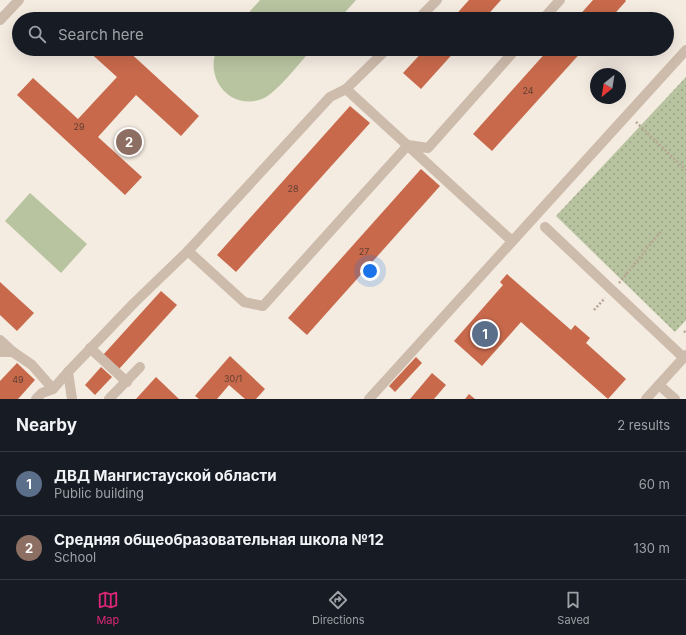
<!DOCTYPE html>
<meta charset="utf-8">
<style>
:root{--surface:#171b24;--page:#242831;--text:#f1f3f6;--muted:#9ea1a6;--line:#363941;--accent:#db2777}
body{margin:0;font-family:Inter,sans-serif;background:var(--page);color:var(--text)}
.compass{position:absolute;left:590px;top:68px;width:36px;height:36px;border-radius:50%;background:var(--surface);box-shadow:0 4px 16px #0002;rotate:210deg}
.you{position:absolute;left:370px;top:271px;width:14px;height:14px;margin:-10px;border:3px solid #fff;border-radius:50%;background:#1a73e8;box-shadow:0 0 0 6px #1a73e833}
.badge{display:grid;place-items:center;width:26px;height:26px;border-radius:50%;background:var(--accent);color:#fff;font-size:13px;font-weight:700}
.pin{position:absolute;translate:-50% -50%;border:2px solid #fff;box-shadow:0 1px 4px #0006}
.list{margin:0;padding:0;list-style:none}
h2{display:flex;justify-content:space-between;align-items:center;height:52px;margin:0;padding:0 16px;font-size:17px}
h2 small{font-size:13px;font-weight:400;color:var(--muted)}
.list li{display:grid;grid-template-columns:26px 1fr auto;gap:12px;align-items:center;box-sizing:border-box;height:64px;padding:0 16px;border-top:1px solid var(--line)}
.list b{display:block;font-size:15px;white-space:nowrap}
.list p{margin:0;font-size:13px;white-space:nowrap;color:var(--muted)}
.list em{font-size:13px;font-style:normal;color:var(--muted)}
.icon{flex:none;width:22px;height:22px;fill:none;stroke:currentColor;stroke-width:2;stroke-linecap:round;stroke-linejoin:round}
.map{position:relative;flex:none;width:686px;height:399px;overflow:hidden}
.search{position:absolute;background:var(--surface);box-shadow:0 4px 16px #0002;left:12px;right:12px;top:12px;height:44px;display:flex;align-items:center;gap:10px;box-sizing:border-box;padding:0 14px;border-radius:22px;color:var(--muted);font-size:15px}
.sheet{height:180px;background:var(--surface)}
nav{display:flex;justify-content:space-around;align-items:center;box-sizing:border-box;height:56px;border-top:1px solid var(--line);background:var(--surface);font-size:11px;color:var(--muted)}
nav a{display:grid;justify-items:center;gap:2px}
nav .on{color:var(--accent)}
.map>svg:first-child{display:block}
.green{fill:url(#green-dots)}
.pitch{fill:#b8c4a0}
.building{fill:#c8694b}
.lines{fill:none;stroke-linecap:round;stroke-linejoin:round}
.path{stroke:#b9a596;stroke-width:2.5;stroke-dasharray:2 2;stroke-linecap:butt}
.minor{stroke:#cdbbac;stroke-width:10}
.labels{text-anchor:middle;stroke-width:3.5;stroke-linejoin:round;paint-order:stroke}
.number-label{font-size:9px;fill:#5e3e33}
</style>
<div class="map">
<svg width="686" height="399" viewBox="0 0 686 399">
<defs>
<pattern id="green-dots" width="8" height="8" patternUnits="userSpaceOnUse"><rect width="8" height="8" fill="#b8c4a0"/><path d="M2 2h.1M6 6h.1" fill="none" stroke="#97a083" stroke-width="1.8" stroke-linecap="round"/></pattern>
</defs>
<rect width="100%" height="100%" fill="#f4ebe1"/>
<polygon class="green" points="686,77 686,320 675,332 556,216"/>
<g class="pitch">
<polygon points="260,0 356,0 339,19 243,19"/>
<path d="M217,49H312C301,61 276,94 262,99C230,111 204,78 217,49Z"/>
<polygon points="30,193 87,244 61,273 5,221"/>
</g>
<g class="building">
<polygon points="469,0 501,0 484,19 452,19"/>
<polygon points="593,0 625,0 626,1 610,19 576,19"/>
<polygon points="86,49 126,49 199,116 181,136 136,95 98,137 142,177 125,195 17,95 33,78 78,119 117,77"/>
<polygon points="425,49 457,49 421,89 403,73"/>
<polygon points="549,49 584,49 492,151 473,134"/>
<polygon points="350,106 370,123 236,272 217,255"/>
<polygon points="421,169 440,186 307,335 288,318"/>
<polygon points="507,274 571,330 575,325 590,338 586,343 626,379 608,399 521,322 482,366 454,341 503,285 500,282"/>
<polygon points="0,282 34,313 17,331 0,315"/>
<polygon points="161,291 177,305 119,369 103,355"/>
<polygon points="230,356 265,389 256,399 245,399 229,385 217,399 199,399 195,396"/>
<polygon points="416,357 422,363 395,392 389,386"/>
<polygon points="17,363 35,380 18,399 0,399 0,381"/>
<polygon points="101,367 112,377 95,395 85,385"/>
<polygon points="432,373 446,385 434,399 410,399"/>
<polygon points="156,377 179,399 136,399"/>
<polygon points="469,394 475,399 465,399"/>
</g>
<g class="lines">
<g class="path">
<polyline points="636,122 686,170"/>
<polyline points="619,283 662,230"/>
<polyline points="594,310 605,298"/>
<polyline points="684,331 686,333"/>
</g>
<g class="minor">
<polyline points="418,19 437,0"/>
<polyline points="543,19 560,0"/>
<polyline points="0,20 19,0"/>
<polyline points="346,89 387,49"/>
<polyline points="545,227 684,358"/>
<polyline points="512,241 346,89 330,97 188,251 244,302 263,306 408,145 428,148 516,49"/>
<polyline points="0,340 13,352"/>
<polyline points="90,348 127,382"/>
<polyline points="0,352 13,352 32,365 53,389"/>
<polyline points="659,385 675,399"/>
<polyline points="36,399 42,393 53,389 68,372"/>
<polyline points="72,399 68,372 134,303 188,251"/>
<polyline points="109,399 140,367"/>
<polyline points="369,399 686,50"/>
<polyline points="646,399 686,355"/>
</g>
</g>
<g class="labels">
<g class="number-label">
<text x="528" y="94">24</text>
<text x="79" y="130">29</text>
<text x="293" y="192">28</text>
<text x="364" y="255">27</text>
<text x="233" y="382">30/1</text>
<text x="18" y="383">49</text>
</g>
</g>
</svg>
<svg class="compass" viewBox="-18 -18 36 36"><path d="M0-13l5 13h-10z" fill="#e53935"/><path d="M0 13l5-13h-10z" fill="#9ea1a6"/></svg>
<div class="you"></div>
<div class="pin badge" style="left:485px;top:334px;background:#5c6f8a">1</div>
<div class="pin badge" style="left:129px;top:142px;background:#8d6e63">2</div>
<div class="search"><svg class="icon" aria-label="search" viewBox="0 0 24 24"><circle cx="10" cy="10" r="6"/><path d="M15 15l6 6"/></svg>Search here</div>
</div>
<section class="sheet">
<h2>Nearby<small>2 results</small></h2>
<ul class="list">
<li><span class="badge" style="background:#5c6f8a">1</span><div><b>ДВД Мангистауской области</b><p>Public building</p></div><em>60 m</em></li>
<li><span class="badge" style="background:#8d6e63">2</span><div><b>Средняя общеобразовательная школа №12</b><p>School</p></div><em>130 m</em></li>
</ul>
</section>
<nav>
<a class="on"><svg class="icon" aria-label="map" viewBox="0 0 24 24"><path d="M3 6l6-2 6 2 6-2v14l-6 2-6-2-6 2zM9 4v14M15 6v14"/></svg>Map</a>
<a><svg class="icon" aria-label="directions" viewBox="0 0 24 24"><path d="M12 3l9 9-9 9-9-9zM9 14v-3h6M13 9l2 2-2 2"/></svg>Directions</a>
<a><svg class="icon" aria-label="saved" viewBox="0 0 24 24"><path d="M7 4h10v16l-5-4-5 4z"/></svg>Saved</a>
</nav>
